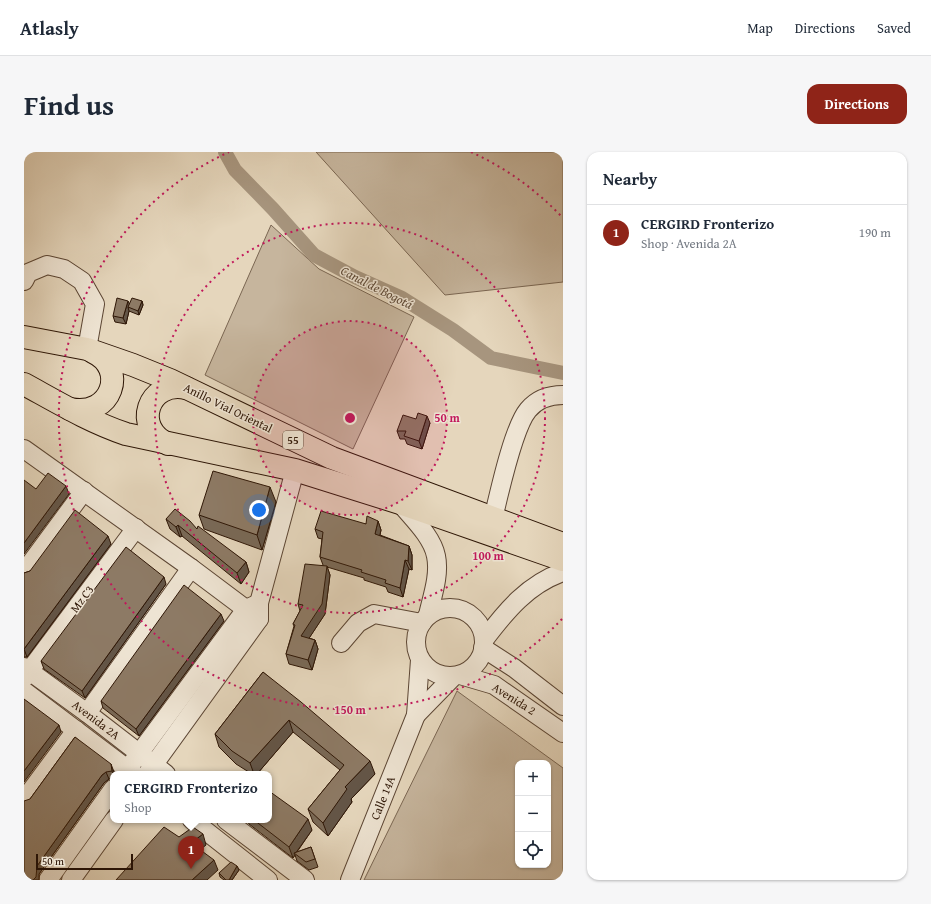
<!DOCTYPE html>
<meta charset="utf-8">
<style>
:root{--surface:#fff;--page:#f6f6f7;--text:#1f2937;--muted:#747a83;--line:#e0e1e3;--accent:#8f2418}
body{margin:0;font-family:"Gentium Book Plus",serif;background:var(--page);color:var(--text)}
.controls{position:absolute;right:12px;bottom:12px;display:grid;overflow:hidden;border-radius:8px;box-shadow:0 1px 3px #0004}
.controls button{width:36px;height:36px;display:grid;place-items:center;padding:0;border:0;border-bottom:1px solid var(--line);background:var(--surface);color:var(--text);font:20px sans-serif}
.scale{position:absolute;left:12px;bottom:10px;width:97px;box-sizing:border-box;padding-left:4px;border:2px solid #2e1606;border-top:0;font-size:11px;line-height:14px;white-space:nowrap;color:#2e1606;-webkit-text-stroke:3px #eee4d3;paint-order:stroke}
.you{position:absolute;left:235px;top:358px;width:14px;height:14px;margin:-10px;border:3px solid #fff;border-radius:50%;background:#1a73e8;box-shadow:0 0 0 6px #1a73e833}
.badge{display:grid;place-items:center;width:26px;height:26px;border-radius:50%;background:var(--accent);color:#fff;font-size:13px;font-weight:700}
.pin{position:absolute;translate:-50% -33px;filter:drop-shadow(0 1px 2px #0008)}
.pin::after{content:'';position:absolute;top:21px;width:14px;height:12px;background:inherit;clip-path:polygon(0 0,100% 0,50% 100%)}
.popup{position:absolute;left:86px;top:619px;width:162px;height:52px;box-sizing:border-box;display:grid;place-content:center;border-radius:8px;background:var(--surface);filter:drop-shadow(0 1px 3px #0005);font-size:13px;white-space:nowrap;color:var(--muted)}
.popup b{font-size:15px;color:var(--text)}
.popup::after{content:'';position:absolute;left:50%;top:100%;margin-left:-8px;border:8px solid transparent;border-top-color:var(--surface)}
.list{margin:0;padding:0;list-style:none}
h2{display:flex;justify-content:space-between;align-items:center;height:52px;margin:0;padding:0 16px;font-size:17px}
h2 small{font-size:13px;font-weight:400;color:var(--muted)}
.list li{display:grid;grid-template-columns:26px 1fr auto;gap:12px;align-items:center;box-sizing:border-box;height:56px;padding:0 16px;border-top:1px solid var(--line)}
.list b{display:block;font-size:15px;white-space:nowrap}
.list p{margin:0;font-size:13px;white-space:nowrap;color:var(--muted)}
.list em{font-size:13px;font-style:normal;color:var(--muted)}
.icon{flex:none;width:22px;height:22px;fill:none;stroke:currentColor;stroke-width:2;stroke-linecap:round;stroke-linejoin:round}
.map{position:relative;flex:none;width:539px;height:728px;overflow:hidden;border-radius:12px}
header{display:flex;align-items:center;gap:24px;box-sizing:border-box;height:56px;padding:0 20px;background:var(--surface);border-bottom:1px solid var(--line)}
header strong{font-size:19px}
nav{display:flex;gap:22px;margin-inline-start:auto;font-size:14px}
.intro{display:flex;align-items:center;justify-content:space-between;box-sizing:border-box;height:96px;padding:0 24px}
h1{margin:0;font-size:28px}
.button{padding:10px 18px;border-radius:12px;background:var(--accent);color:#fff;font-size:14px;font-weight:700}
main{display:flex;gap:24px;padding:0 24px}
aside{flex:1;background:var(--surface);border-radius:12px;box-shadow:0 1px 3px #0004}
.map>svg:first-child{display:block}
.green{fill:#c6b59d;stroke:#7a6652;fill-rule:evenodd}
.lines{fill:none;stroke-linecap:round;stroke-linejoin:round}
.canal{stroke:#a7957e;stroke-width:14}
.minor-casing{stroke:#5c4634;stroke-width:20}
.highway-casing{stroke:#2e1606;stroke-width:24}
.minor{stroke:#eee4d3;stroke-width:18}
.highway{stroke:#e5d6bc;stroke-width:22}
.wall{fill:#796957;stroke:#2e1606}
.shaded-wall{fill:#635547;stroke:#2e1606}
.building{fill:#8d7a65;stroke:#2e1606}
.ring{fill:none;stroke:#c2185b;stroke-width:2;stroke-dasharray:2 4}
.labels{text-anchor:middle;stroke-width:3;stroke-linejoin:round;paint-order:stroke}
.shield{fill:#eee4d3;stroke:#685444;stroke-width:1}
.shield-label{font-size:11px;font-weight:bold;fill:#2e1606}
.street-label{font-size:12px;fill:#2e1606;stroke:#eee4d3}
.water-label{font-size:13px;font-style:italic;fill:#5e4936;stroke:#eee4d3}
.centre{fill:#c2185b;stroke:#eee4d3;stroke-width:2}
.ring-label{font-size:12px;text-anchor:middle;font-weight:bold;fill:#c2185b;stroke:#eee4d3;stroke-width:3;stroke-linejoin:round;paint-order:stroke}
</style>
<header>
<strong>Atlasly</strong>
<nav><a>Map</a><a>Directions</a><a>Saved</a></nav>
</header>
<div class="intro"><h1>Find us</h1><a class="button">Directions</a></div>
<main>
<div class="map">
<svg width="539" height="728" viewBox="0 0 539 728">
<rect width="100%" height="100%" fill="#e5d6bc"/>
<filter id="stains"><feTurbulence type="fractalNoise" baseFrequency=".005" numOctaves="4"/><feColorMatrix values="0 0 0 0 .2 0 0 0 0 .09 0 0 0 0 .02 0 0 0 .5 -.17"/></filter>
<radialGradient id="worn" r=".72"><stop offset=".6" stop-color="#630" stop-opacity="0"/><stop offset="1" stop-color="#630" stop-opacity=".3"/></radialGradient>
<g class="green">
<polygon points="292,0 539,0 539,130 421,143"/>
<polygon points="247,73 295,117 390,165 329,297 181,223"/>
<path d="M433,539L539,616V728H340ZM494,611H524V713H494Z"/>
</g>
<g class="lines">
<polyline class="canal" points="201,0 211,18 249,57 290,103 331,125 378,146 429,178 467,206 539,221"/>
<g class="minor-casing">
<g id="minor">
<polyline points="0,129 4,121 23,113 40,117 58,129 71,152 63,197"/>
<polyline points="0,297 167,416 235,467"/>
<path d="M376,351C388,366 408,384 412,404C416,423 408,445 404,463"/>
<path d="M469,367C475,342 489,276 504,258C513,247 525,243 539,243"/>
<polyline points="0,420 60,339"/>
<circle cx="426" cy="490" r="34"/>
<path d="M460,488C482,459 504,432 539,420"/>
<polyline points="317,491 334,471 350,462 398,471"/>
<polyline points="459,496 490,516 539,554"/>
<polyline points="0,515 63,561 142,622"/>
<polyline points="436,523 470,533 539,581"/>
<polyline points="0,526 112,376"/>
<polyline points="0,539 110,622"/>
<polyline points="63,561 167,416"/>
<polyline points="392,563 430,524"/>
<polyline points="100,622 222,457 233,452"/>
<polyline points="123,622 235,467 235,451 271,318"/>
<polyline points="0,648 52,578"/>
<polyline points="168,668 244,728"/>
<polyline points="202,668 281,728"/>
<polyline points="24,728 89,637"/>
<polyline points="47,728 90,668"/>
<polyline points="326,728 392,563 396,508"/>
</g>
</g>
<g class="highway-casing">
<g id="highway">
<polyline points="0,185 63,197 109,213 146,228 308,306 539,392"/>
<path d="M0,232C33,250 66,270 102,282L271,318L376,351L539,408"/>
<path d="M46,257C88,266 104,216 69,200"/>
<path d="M144,292C108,276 124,228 162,236"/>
</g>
</g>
<use href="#minor" class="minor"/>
<use href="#highway" class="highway"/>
</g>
<g class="wall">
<polygon points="118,149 119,153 115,163 105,159 102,172 91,170 89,164 106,152"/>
<polygon points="406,271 398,297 383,292 381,287 376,287 373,279"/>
<polygon points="252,350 238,398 180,377 175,363"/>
<polygon points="142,367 173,377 222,410 225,420 217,432 158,384 156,385 146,377"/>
<polygon points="354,369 357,378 356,383 385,394 388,403 388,418 385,417 379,445 364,440 362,435 340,428 340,426 303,415 306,423 301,462 285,486 291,488 294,497 288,518 265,512 262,502 270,474 269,472 276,459 274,452 299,413 296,405 298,387 294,386 291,377 342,372"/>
<polygon points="87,392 3,505 0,505 0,421"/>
<polygon points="142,432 61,546 20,517 17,509"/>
<polygon points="200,469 115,584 79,556 77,549"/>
<polygon points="239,520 351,622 327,647 328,650 304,684 289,670 284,657 316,618 269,580 233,622 228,622 212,612 195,595 191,582"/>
<polygon points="51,585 90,620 90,622 89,622 89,627 85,627 80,631 15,722 15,728 0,728 6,647"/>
<polygon points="223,668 245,668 288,678 273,700 287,695 294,715 285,718 273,709 271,703 269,706 225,672"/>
<polygon points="213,714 215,718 208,728 200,728 196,725 195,721"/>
</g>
<g class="shaded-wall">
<polygon points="104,149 107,155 104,155 105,159 102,172 99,166"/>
<polygon points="118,149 119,153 115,163 114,159"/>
<polygon points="403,264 406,271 398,297 395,289"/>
<polygon points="42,334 45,342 0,402 0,391"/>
<polygon points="246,335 252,350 238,398 233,383"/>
<polygon points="354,369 357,378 354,391 351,382"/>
<polygon points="154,373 158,384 156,385 152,375"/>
<polygon points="84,384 87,392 3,505 0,497"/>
<polygon points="385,394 388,403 388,418 384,409"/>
<polygon points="381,408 385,417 379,445 376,436"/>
<polygon points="222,410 225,420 217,432 213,421"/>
<polygon points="303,414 306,423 301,462 280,494 277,484"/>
<polygon points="140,425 142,432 61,546 58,539"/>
<polygon points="197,462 200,469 115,584 112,577"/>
<polygon points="291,488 294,497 288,518 284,508"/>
<polygon points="265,568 269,580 233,622 230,622 226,611"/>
<polygon points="35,573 37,580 0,630 0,619"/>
<polygon points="346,609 351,622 327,647 328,650 304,684 299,671 321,635"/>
<polygon points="87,612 90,620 90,622 89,622 88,619"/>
<polygon points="82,620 85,627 80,631 15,722 15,728 9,728 13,714 78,623"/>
<polygon points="284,667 288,678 271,702 270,701 271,703 269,706 265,695"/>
<polygon points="179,682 182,693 171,702 167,691"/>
<polygon points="190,708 194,718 183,728 168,728"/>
<polygon points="213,714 215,718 208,728 205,728"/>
</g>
<g class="building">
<polygon points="93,146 104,149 99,166 89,164"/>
<polygon points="108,146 118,149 114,159 104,155"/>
<polygon points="394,261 403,264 395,289 380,284 382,279 373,279 379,263 392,267"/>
<polygon points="189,319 246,335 233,383 175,363"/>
<polygon points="24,321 42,334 0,391 0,328 12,337"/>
<polygon points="151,357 166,369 173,377 174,374 222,410 213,421 154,373 152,375 142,367"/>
<polygon points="51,358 84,384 0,497 0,421 6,419"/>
<polygon points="297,359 342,372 343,364 354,369 351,382 385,394 384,409 381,408 376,436 361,431 362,428 337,420 338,418 296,405 299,380 291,377"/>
<polygon points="102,395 140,425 58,539 17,509"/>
<polygon points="281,412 303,414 298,452 277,484 291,488 284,508 262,502 271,473 269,472 279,453 274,452"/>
<polygon points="160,433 197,462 112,577 77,549"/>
<polygon points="239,520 277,550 346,609 321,635 323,637 299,671 284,657 320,613 265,568 226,611 208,599 191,582"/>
<polygon points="0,547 35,573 0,619"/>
<polygon points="51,585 87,612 88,619 82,620 78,623 13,714 12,725 9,728 0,728 0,649 6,647"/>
<polygon points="245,639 284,667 265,695 230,668 245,668"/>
<polygon points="140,675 155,685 169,675 179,682 167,691 190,708 168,728 92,728"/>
<polygon points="287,695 291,707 282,710 270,701"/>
<polygon points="207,710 213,714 205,728 202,728 195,721"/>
</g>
<circle cx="326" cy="266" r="97" fill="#c2185b" fill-opacity=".12"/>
<g class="ring">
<circle cx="326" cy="266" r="97"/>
<circle cx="326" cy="266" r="195"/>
<path d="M538 467A292 292 0 1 1 205 0M447 0A292 292 0 0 1 538 65"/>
</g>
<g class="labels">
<rect class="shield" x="259" y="279" width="20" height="18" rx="3"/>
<g class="shield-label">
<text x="269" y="292">55</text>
</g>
<g class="street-label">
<text transform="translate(204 256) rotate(26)" y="4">Anillo Vial Oriental</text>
<text transform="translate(58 447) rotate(-53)" y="4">Mz C3</text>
<text transform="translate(490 547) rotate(32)" y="4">Avenida 2</text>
<text transform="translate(72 568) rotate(37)" y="4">Avenida 2A</text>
<text transform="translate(359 646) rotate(-68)" y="4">Calle 14A</text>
</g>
<g class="water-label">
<text transform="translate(353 135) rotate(27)" y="5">Canal de Bogotá</text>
</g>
</g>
<circle cx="326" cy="266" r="6" class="centre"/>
<g class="ring-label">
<text x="423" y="270">50 m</text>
<text x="464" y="408">100 m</text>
<text x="326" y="562">150 m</text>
</g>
<rect width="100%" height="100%" filter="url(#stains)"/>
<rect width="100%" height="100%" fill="url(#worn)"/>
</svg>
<div class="controls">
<button>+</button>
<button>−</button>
<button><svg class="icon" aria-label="locate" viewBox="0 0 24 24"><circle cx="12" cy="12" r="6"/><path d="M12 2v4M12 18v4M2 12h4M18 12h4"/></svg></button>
</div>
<div class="scale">50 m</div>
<div class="you"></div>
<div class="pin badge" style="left:167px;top:717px">1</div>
<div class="popup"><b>CERGIRD Fronterizo</b>Shop</div>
</div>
<aside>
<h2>Nearby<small></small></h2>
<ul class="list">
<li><span class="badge">1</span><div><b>CERGIRD Fronterizo</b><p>Shop · Avenida 2A</p></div><em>190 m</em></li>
</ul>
</aside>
</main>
